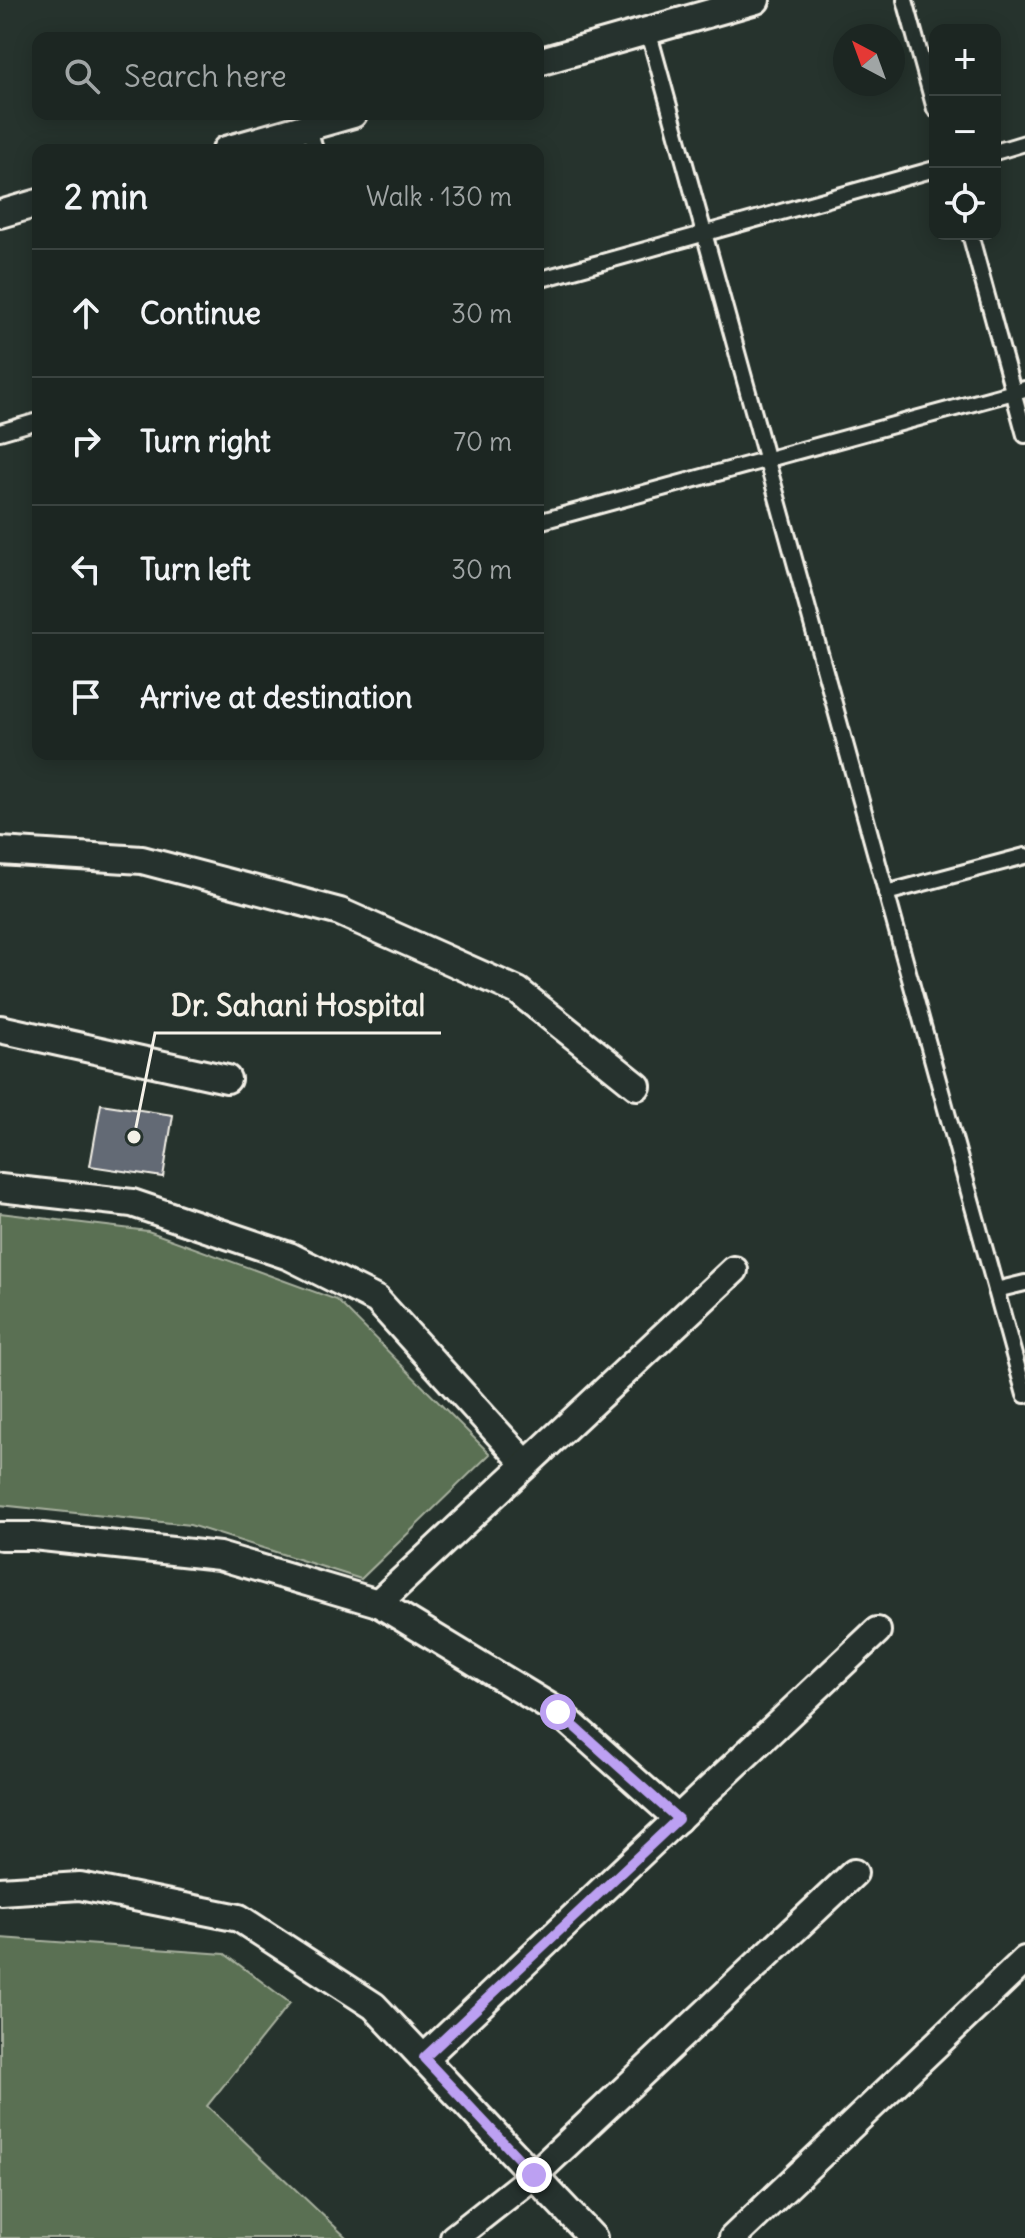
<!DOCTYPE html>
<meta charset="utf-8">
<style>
:root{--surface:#1c2622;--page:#29322f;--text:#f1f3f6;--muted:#a0a5a5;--line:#3a4340}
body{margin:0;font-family:Delius,sans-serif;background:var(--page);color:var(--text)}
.controls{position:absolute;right:24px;top:24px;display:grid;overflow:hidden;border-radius:16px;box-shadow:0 4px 20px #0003}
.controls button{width:72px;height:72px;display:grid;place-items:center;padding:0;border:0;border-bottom:2px solid var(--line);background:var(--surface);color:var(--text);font:40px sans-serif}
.compass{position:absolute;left:833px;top:24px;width:72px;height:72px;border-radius:50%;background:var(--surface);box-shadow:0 4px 20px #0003;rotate:319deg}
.stop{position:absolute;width:24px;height:24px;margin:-18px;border:6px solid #bca0f2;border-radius:50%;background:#fff}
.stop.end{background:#bca0f2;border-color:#fff;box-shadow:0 2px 8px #0008}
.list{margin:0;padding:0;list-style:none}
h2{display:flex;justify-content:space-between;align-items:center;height:104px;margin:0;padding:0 32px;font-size:34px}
h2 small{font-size:26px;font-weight:400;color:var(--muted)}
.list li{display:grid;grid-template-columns:52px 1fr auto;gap:24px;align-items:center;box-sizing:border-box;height:128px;padding:0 32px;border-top:2px solid var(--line)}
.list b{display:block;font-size:30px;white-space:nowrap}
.list em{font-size:26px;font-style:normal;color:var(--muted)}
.icon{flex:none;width:44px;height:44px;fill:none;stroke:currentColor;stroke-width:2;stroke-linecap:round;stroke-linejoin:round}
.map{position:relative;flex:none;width:1025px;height:2238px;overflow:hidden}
.search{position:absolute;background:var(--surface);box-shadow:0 4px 20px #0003;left:32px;top:32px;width:512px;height:88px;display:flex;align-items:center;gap:20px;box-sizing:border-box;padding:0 28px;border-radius:16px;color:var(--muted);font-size:30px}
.panel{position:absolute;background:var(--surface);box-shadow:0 4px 20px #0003;left:32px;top:144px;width:512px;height:616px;border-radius:16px}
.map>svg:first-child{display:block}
.green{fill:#5a6f53;stroke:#a7b09e;stroke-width:2}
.building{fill:#646a75;stroke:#f4f1e8;stroke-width:2}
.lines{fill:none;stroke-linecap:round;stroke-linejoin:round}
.service-casing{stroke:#f4f1e8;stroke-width:20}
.minor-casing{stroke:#f4f1e8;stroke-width:32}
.service{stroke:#26332d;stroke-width:14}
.minor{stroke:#26332d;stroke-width:26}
.route{stroke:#bca0f2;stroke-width:10}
.leader{fill:none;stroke:#f4f1e8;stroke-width:3}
.callout-dot{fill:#f4f1e8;stroke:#26332d;stroke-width:3}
.callout-label{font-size:30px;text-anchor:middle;font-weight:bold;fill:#f4f1e8;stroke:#26332d;stroke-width:6;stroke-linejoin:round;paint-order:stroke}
</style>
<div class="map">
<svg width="1025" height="2238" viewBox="0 0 1025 2238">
<rect width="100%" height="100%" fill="#26332d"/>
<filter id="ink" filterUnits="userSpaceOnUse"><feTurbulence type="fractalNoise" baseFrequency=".0125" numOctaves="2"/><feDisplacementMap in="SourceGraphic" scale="16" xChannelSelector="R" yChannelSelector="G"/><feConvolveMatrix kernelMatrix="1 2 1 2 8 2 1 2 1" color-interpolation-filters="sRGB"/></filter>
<g filter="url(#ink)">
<g class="green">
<polygon points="0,1213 148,1231 337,1300 490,1454 361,1579 190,1525 0,1505"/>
<polygon points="0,1938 225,1954 290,2003 207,2106 347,2238 0,2238"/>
</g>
<polygon class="building" points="101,1104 173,1115 163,1177 90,1166"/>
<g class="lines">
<g class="service-casing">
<g id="service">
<polyline points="905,0 935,109"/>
<polyline points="648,30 1025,1395"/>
<polyline points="309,127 315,150"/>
<polyline points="995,152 1025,143"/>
<polyline points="970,234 1025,435"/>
<polyline points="538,280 935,169"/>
<polyline points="0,432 38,421"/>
<polyline points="538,522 1025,389"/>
<polyline points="886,893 1025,856"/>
<polyline points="996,1290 1025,1283"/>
</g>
</g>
<g class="minor-casing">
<g id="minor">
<polyline points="538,62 756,0"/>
<polyline points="226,150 353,114"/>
<polyline points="0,214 38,203"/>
<polyline points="0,851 142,860 340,912 518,991 637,1086"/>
<polyline points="0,1029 227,1079"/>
<polyline points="0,1188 132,1203 289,1256 377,1300 526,1464"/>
<polyline points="0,1536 33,1536 219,1556 378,1603 558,1712 678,1819"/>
<polyline points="378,1603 734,1270"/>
<polyline points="0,1891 80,1886 239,1918 374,2006 593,2238"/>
<polyline points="424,2058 877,1631"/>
<polyline points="454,2238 534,2175 854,1873"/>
<polyline points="733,2238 1025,1960"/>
</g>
</g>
<use href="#service" class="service"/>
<use href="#minor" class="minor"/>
</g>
</g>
<g class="lines" filter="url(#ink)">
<polyline class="route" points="534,2175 424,2058 678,1819 558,1712"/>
</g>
<path class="leader" d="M134 1137L155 1033H441"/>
<circle class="callout-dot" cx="134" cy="1137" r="8"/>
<g class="callout-label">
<text x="298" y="1016">Dr. Sahani Hospital</text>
</g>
</svg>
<div class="controls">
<button>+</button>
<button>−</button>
<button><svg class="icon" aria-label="locate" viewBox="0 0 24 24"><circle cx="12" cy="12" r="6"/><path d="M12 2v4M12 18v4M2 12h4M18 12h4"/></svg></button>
</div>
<svg class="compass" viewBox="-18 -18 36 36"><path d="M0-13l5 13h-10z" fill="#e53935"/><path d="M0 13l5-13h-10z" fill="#a0a5a5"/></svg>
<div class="stop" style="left:558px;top:1712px"></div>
<div class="stop end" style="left:534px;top:2175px"></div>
<div class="search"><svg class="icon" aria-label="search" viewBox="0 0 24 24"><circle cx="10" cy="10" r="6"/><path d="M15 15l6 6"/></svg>Search here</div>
<section class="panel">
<h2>2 min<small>Walk · 130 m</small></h2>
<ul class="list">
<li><svg class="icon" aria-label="ahead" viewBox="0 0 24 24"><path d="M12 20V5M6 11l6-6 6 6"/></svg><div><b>Continue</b></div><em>30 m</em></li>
<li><svg class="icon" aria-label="right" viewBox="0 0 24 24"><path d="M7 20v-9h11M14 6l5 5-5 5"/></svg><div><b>Turn right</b></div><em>70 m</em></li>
<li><svg class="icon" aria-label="left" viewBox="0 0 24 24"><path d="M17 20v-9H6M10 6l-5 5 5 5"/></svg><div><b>Turn left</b></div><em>30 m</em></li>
<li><svg class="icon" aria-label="arrive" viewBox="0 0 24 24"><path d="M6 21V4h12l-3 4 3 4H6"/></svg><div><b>Arrive at destination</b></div></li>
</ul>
</section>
</div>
